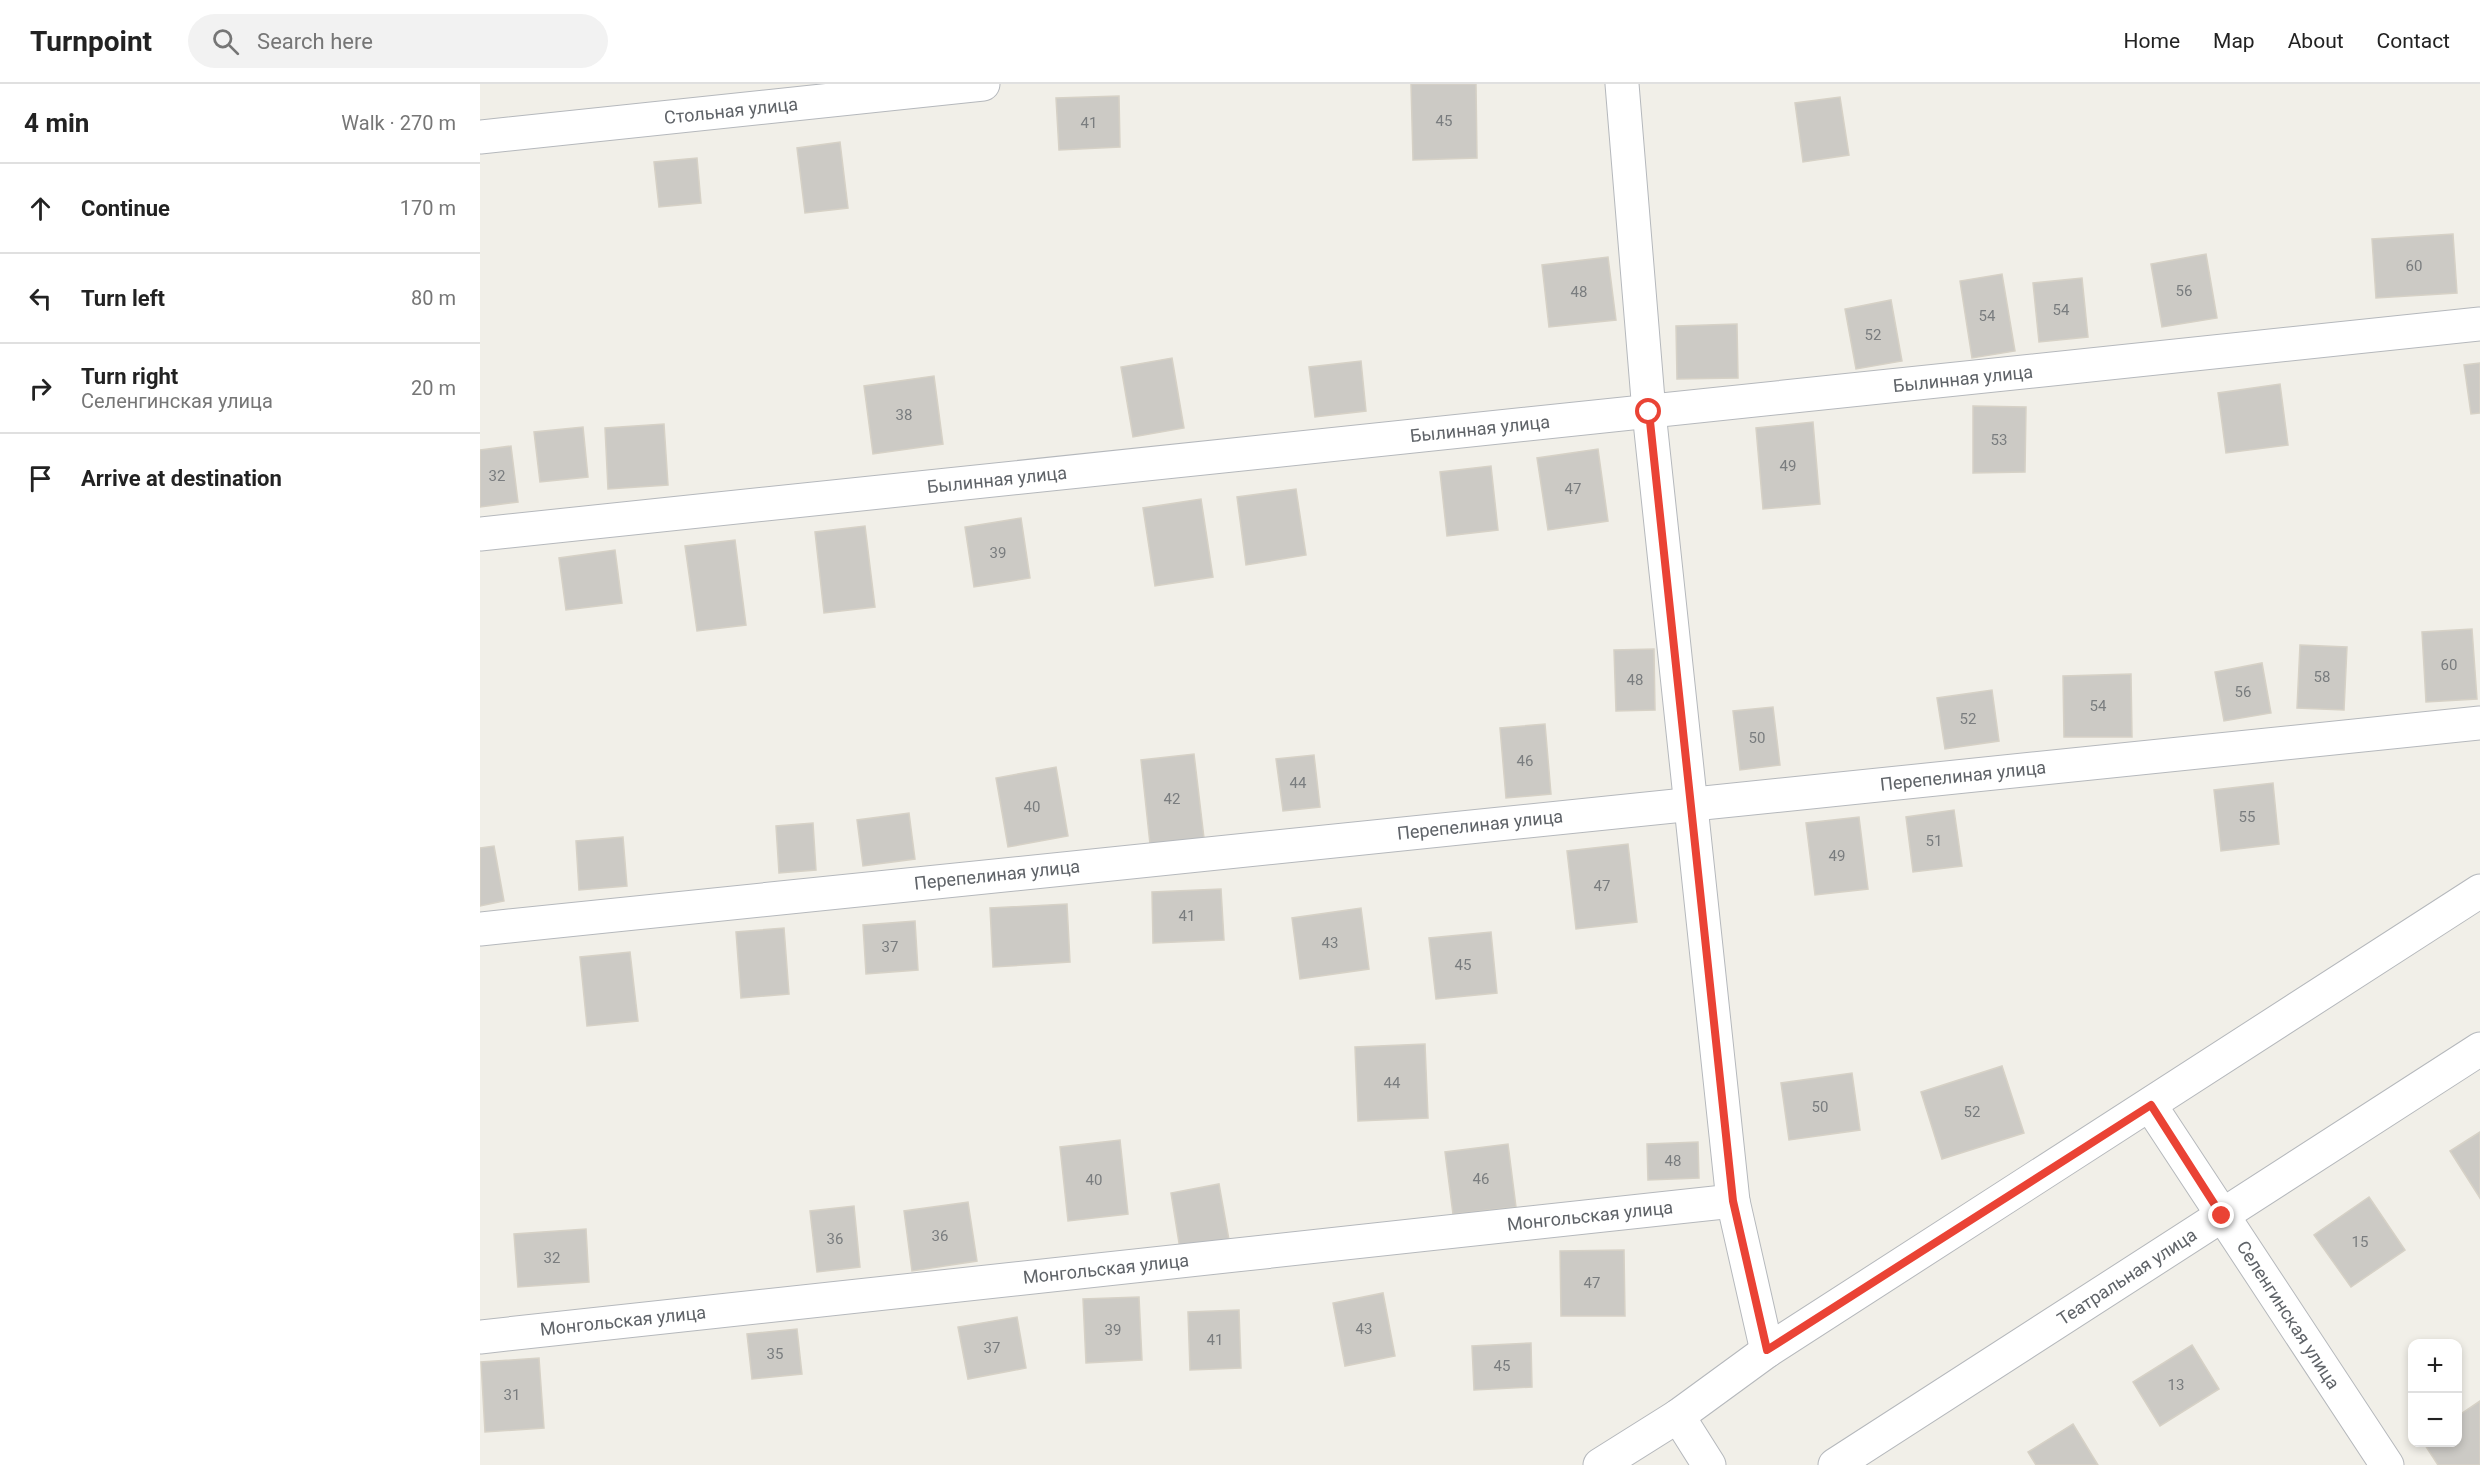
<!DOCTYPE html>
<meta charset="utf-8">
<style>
:root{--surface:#fff;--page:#f2f2f2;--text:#222;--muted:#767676;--line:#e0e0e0}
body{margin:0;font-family:Roboto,sans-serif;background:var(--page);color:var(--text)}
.controls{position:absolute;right:18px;bottom:18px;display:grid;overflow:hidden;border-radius:12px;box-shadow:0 3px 9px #0003}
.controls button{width:54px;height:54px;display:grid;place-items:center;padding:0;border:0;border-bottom:2px solid var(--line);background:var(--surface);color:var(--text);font:30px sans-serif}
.stop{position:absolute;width:18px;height:18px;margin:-14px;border:4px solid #ea4335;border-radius:50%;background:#fff}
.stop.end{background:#ea4335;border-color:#fff;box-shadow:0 2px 6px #0008}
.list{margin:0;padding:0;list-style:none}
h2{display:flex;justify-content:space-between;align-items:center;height:78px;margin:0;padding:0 24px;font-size:26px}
h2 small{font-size:20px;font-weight:400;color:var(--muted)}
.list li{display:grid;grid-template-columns:39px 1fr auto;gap:18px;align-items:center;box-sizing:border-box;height:90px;padding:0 24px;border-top:2px solid var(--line)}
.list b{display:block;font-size:22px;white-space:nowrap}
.list p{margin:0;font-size:20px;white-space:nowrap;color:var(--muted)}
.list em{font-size:20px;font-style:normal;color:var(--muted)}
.icon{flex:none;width:33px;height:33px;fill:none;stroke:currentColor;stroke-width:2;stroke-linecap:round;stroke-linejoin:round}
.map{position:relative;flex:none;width:2000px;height:1381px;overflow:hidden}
header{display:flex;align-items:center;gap:36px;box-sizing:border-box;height:84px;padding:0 30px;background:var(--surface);border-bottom:2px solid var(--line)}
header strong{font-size:28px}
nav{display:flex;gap:33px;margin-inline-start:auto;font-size:21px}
.search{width:420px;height:54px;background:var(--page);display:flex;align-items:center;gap:15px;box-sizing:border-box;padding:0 21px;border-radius:33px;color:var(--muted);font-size:22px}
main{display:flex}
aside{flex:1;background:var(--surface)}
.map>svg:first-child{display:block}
.building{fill:#cccac5;stroke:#d6d1c6;stroke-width:1.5}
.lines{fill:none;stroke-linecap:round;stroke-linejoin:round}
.minor-casing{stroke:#b5b8bc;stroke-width:35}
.minor{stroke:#fff;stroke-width:33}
.route{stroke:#ea4335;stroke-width:8}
.labels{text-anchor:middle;stroke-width:4.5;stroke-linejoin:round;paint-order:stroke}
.number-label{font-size:15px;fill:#7a7d7f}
.street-label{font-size:18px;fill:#5f6368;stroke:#fff}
</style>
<header>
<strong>Turnpoint</strong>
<div class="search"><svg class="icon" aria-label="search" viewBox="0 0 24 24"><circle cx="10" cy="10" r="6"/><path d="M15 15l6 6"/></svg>Search here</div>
<nav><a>Home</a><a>Map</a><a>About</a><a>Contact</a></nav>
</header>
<main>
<aside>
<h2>4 min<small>Walk · 270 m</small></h2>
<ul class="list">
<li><svg class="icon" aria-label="ahead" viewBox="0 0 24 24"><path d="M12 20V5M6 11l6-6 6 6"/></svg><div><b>Continue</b></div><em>170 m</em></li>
<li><svg class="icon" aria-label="left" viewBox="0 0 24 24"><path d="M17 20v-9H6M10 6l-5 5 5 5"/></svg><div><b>Turn left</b></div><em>80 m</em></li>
<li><svg class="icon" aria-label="right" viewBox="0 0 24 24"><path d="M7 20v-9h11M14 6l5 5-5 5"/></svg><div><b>Turn right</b><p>Селенгинская улица</p></div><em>20 m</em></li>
<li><svg class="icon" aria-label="arrive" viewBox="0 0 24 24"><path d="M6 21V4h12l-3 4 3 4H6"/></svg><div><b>Arrive at destination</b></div></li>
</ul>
</aside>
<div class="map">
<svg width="2000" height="1381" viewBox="0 0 2000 1381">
<rect width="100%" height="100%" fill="#f1efe8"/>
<g class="building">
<polygon points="931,0 996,0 997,74 933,76"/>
<polygon points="639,12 640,63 579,66 576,14"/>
<polygon points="1360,13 1369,71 1323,78 1315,19"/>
<polygon points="360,58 368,124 325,129 317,64"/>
<polygon points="217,74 221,119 179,123 174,78"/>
<polygon points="1973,150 1977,209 1896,214 1892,155"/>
<polygon points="1726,170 1737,234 1682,243 1671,180"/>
<polygon points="1128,173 1136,236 1069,243 1062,181"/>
<polygon points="1522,190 1535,267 1492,274 1480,197"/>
<polygon points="1602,194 1608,253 1559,258 1553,199"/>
<polygon points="1411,216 1422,277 1376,285 1365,225"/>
<polygon points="1257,240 1258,294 1197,295 1196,242"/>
<polygon points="692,274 704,344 653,353 641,283"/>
<polygon points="881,277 886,327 835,333 829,283"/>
<polygon points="2000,279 2000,329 1991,330 1984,281"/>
<polygon points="454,292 463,360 393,370 384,302"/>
<polygon points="1800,300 1808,361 1746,369 1738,309"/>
<polygon points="1493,322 1546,323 1545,388 1493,389"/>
<polygon points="1333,338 1340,420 1283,425 1276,344"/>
<polygon points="184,340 188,401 128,405 125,344"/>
<polygon points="103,343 108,393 60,398 54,348"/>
<polygon points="31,362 38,418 0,423 0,366"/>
<polygon points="1118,365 1128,437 1068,446 1057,374"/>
<polygon points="1011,382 1018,446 967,452 960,388"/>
<polygon points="816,405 826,471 766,481 757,413"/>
<polygon points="721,415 733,493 675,502 663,424"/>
<polygon points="541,434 550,494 494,503 485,443"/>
<polygon points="385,442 395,523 344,529 335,448"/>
<polygon points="255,456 266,541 217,547 205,462"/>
<polygon points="135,466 142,519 86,526 79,474"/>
<polygon points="1992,545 1997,615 1946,618 1942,548"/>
<polygon points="1820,561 1867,563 1864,626 1817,624"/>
<polygon points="1174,565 1175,626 1136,627 1134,566"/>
<polygon points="1782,579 1791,629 1744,637 1735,588"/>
<polygon points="1651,590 1652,653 1584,653 1583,592"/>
<polygon points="1512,606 1519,657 1465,665 1457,614"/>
<polygon points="1293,623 1300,681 1260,686 1253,627"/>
<polygon points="1065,640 1071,710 1026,714 1020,644"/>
<polygon points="714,670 724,754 670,760 661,676"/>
<polygon points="834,671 840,723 803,727 796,675"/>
<polygon points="576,683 588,752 528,763 516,694"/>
<polygon points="1793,699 1799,760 1741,767 1734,706"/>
<polygon points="1474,726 1482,782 1433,788 1426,733"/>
<polygon points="429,729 435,775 383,782 377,736"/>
<polygon points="1379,733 1388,805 1335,811 1326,739"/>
<polygon points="333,739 336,786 299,789 296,742"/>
<polygon points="143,753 147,802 99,806 96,757"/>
<polygon points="1148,760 1157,838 1096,845 1087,767"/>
<polygon points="14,762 24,817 0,822 0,764"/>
<polygon points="741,805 744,856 673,859 672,808"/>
<polygon points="587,820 590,878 513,883 510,824"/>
<polygon points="881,824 889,885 820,895 812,834"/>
<polygon points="435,837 438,886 386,890 383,841"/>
<polygon points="304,844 309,910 261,914 256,848"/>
<polygon points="1011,848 1017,909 956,915 949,854"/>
<polygon points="150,868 158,937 107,942 100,873"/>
<polygon points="945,960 948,1034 878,1037 875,963"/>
<polygon points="1522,982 1544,1049 1462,1075 1441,1008"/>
<polygon points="1372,989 1380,1046 1309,1056 1301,999"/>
<polygon points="2000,1048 2000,1114 1970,1067"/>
<polygon points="640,1056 648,1130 588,1137 580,1063"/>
<polygon points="1218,1058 1219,1094 1168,1096 1167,1060"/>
<polygon points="1028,1060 1036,1123 973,1130 965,1068"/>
<polygon points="739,1100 749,1156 700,1165 691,1109"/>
<polygon points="1889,1113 1925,1166 1871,1203 1834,1151"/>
<polygon points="488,1118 497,1177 432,1187 424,1127"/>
<polygon points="374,1122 380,1183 337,1188 330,1127"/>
<polygon points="106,1145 109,1198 38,1203 34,1150"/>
<polygon points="1144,1166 1145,1232 1081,1232 1080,1167"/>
<polygon points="903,1209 915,1272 865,1282 853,1219"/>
<polygon points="659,1213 662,1276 606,1279 603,1215"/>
<polygon points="759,1226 761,1284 710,1286 708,1228"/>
<polygon points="537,1233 546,1284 488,1295 478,1243"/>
<polygon points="317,1245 322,1290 272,1295 267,1250"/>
<polygon points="1051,1259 1052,1303 994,1306 992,1262"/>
<polygon points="1712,1261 1739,1305 1680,1342 1653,1298"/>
<polygon points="59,1274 64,1344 5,1348 1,1278"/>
<polygon points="2000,1317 2000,1381 1958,1381 1943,1358 1978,1358 1978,1332"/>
<polygon points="1593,1340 1618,1381 1556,1381 1548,1368"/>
</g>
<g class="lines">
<g class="minor-casing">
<g id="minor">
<polyline points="1142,0 1169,328 1253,1117 1287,1267"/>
<polyline points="0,53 503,0"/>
<polyline points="0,450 2000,240"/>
<polyline points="0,845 2000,639"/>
<polyline points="1670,1021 1907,1381"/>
<polyline points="0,1253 1253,1117"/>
<polyline points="1198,1332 1229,1381"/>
<polyline points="1120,1381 1198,1332 1287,1267 2000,807"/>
<polyline points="1355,1381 2000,965"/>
</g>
</g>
<use href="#minor" class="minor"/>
</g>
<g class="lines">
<polyline class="route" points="1169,328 1253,1117 1287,1266 1671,1021 1742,1132"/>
</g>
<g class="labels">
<g class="number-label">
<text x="964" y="42">45</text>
<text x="609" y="44">41</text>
<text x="1934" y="187">60</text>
<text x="1704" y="212">56</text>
<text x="1099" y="213">48</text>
<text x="1581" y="231">54</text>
<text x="1507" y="237">54</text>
<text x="1393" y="256">52</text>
<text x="424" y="336">38</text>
<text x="1519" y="361">53</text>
<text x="1308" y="387">49</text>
<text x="17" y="397">32</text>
<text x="1093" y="410">47</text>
<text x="518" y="474">39</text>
<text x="1969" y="586">60</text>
<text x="1842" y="598">58</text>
<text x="1155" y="601">48</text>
<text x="1763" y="613">56</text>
<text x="1618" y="627">54</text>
<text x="1488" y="640">52</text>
<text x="1277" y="659">50</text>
<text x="1045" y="682">46</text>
<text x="818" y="704">44</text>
<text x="692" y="720">42</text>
<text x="552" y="728">40</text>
<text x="1767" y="738">55</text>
<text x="1454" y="762">51</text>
<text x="1357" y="777">49</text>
<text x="1122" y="807">47</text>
<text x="707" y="837">41</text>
<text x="850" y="864">43</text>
<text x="410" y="868">37</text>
<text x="983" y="886">45</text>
<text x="912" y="1004">44</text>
<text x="1340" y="1028">50</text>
<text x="1492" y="1033">52</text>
<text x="1193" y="1082">48</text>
<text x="1001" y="1100">46</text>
<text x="614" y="1101">40</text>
<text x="460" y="1157">36</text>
<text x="355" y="1160">36</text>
<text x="1880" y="1163">15</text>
<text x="72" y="1179">32</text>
<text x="1112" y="1204">47</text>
<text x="884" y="1250">43</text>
<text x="633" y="1251">39</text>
<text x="735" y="1261">41</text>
<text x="512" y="1269">37</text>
<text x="295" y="1275">35</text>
<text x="1022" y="1287">45</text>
<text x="1696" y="1306">13</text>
<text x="32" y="1316">31</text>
</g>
<g class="street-label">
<text transform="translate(251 27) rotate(-6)" y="6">Стольная улица</text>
<text transform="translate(1483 295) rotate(-6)" y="6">Былинная улица</text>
<text transform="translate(1000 345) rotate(-6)" y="6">Былинная улица</text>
<text transform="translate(517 396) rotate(-6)" y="6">Былинная улица</text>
<text transform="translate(1483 692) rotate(-6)" y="6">Перепелиная улица</text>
<text transform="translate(1000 741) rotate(-6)" y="6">Перепелиная улица</text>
<text transform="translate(517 791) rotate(-6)" y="6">Перепелиная улица</text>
<text transform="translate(1110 1132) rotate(-6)" y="6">Монгольская улица</text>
<text transform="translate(626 1185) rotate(-6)" y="6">Монгольская улица</text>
<text transform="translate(1647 1193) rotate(-33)" y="6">Театральная улица</text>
<text transform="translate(1808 1231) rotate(57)" y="6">Селенгинская улица</text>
<text transform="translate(143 1237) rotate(-6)" y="6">Монгольская улица</text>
</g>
</g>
</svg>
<div class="controls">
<button>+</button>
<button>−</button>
</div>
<div class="stop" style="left:1169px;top:328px"></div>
<div class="stop end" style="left:1742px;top:1132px"></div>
</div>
</main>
